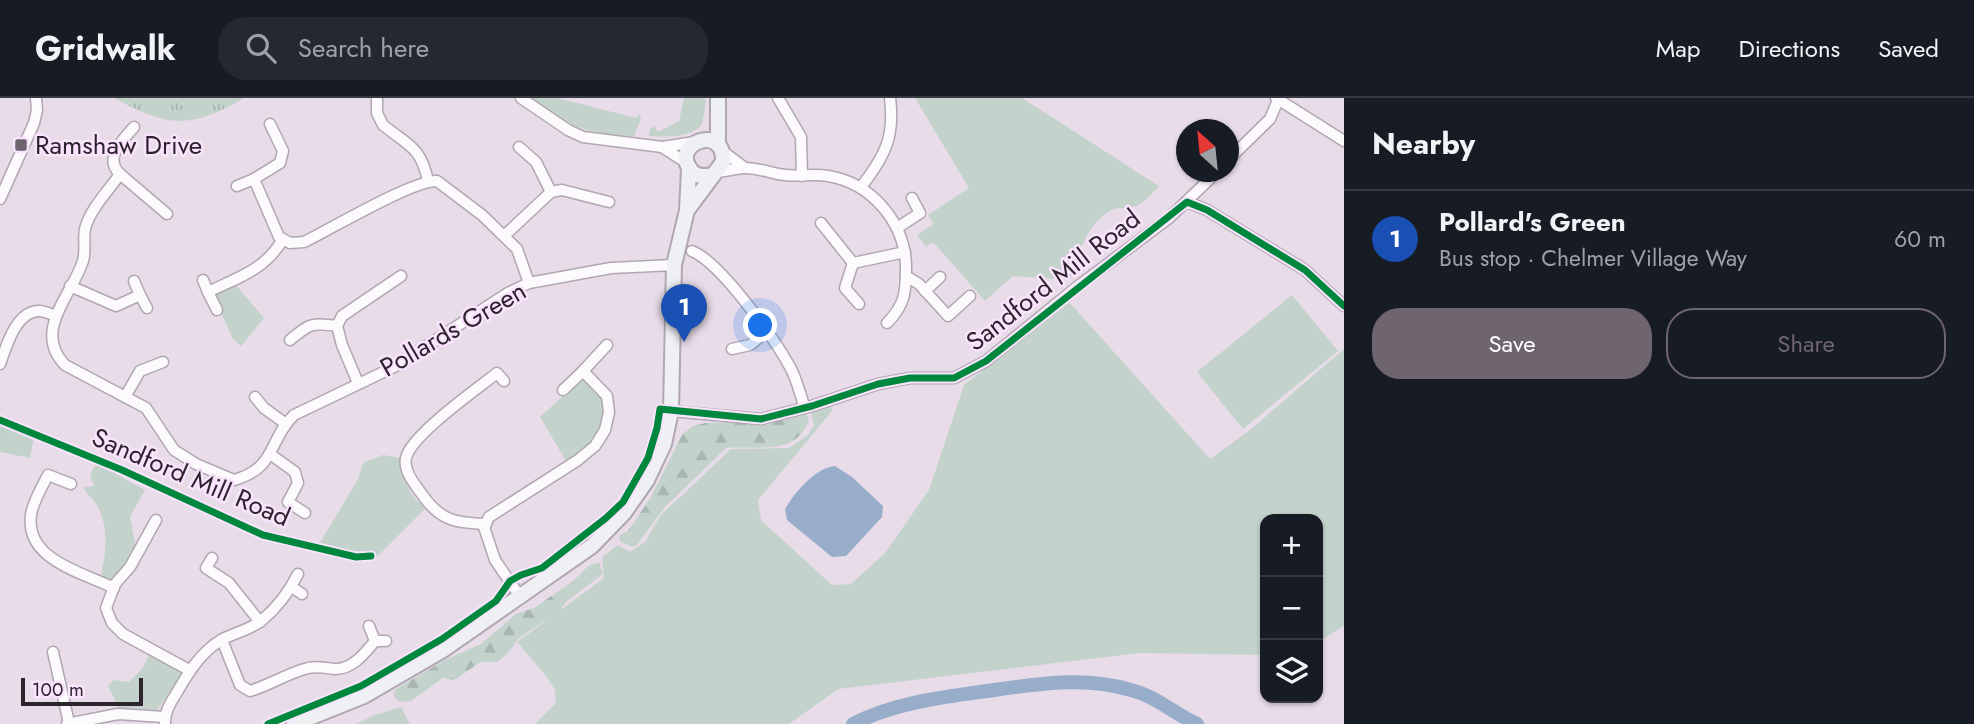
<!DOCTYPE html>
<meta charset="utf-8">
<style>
:root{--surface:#171b24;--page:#242831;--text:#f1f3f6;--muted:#9ea1a6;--line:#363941;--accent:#6e656f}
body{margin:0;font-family:Jost,sans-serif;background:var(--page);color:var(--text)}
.controls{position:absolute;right:21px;bottom:21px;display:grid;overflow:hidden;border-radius:14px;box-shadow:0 2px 5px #0004}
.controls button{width:63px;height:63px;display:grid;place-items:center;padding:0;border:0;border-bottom:2px solid var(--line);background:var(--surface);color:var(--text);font:35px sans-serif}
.compass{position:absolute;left:1176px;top:21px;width:63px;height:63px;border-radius:50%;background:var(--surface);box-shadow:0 2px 5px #0004;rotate:333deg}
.scale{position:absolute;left:21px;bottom:18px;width:122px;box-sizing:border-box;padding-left:7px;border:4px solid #2d252e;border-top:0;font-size:19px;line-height:24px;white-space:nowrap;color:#2d252e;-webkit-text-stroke:5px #fae3fc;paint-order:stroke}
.you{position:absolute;left:761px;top:228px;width:24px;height:24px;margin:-18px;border:5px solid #fff;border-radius:50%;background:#1a73e8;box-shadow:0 0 0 10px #1a73e833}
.badge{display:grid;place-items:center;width:46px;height:46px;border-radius:50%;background:var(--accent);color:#fff;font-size:23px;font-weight:700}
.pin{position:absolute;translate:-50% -58px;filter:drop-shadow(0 2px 4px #0008)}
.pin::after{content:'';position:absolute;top:37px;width:24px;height:21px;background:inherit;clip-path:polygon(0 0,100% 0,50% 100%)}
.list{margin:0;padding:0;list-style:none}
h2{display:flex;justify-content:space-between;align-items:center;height:91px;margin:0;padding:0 28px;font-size:30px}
h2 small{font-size:23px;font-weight:400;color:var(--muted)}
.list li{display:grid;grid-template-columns:46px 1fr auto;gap:21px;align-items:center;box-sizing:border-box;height:98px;padding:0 28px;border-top:2px solid var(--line)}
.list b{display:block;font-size:26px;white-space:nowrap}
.list p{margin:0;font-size:23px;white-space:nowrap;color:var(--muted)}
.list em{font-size:23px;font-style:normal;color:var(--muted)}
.actions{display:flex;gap:14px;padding:21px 28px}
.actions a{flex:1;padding:16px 0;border:2px solid var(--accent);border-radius:28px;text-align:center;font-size:24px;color:var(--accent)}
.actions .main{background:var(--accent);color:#fff}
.icon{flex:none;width:38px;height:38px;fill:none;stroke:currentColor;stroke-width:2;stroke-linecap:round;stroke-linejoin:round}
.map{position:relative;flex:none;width:1344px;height:626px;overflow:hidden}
header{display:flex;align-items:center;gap:42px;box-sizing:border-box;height:98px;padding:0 35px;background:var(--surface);border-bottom:2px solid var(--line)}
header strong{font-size:33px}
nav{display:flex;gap:38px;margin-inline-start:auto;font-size:24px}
.search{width:490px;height:63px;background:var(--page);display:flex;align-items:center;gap:18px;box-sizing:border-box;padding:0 24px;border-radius:28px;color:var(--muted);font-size:26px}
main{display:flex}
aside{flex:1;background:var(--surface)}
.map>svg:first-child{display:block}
.grass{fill:#c3d3cc}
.forest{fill:url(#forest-firs)}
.park{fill:url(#park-tufts)}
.water{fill:#98adca}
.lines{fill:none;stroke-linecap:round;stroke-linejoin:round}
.river{stroke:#98adca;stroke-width:14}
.street-casing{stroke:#b0a7b1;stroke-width:13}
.secondary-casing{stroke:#b0a7b1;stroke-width:18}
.street{stroke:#fcfafc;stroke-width:10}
.secondary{stroke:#eff0f4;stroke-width:14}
.cycleway-casing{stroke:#fae3fc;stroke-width:11}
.cycleway{stroke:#00873e;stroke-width:7}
.poi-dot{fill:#6e656f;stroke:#fae3fc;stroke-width:2.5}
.labels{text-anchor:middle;stroke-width:5;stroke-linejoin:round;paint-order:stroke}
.poi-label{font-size:26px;fill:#2d252e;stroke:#fae3fc;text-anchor:start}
.street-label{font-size:26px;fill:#2d252e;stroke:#fae3fc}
</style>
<header>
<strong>Gridwalk</strong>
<div class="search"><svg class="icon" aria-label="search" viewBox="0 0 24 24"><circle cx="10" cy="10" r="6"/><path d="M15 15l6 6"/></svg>Search here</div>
<nav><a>Map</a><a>Directions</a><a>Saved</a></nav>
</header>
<main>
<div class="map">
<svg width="1344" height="626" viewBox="0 0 1344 626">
<defs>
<pattern id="forest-firs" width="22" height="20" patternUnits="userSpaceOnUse" patternTransform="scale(1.75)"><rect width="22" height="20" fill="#c3d3cc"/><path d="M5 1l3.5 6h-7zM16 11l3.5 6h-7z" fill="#a8b5b0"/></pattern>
<pattern id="park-tufts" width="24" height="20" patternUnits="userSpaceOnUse" patternTransform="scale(1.75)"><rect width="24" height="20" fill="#c3d3cc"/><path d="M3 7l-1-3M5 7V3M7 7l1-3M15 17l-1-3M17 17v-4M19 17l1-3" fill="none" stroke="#a8b5b0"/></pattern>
</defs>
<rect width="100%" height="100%" fill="#e8dce9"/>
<g class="grass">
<path d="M531,0H557L636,20L639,16L641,21L634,38C582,36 573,29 531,0Z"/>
<path d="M684,0H703L706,2C705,9 704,18 702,25C696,40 663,39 649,38L650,31L654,28L658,34L679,23Z"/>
<path d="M915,0H1022L1159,88C1150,98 1142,108 1128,110C1123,111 1116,109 1112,112C1086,125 1079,157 1070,182L1013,178L985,203L933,144L926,149L917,137L934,126L928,117L969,90Z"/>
<polygon points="235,186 264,220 241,248 233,241 214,200 218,194"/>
<polygon points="1292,197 1338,253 1243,331 1197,274"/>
<polygon points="1069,204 1210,361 1250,332 1344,251 1344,528 1318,544 1318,421 1265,421 1265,557 1140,555 838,591 789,626 535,626 556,605 555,592 547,579 517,544 604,480 602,459 618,447 630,454 645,444 660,418 731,351 789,350 808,337 814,327 811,313 831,307 832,313 758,402 761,422 832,487 851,486 885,455 929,392 964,287"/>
<path d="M584,279C589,285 599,292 602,300C613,326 585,352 566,363L540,319Z"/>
<polygon points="0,325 34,340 30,360 0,354"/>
<path d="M383,357L401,360C403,378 409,402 427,409L378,458L351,453L320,445L358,381L363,365Z"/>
<path d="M96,365L145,392L130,419L136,450L115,480L109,482L101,476C107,453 109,423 94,403C90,397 86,397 84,389L94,388L90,377Z"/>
<polygon points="150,554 180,572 181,577 157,612 132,610 120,612 108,588 113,582 129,584 143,570"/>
<polygon points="401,609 410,626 356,626 375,617"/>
</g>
<g class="forest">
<path d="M806,316L809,322C795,359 758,347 726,350L665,409L636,448H630L619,443L620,437L628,433L651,399L682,337L693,328L705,325L773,322Z"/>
<polygon points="599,464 603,476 566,504 557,517 546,522 519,540 508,555 497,564 480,564 455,582 443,580 411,603 400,604 394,598 395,592 401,588 445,562 481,546 516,516 534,510 573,483 587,469"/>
</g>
<path class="park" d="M114,0H244C190,32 167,29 114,0Z"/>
<path class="water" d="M835,368L852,379L883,408L882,419L846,458L832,459L787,422L785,411C794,395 815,370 835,368Z"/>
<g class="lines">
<path class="river" d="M853,626C893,605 943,599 987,593C1035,586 1084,578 1131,592C1156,598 1174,616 1197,626"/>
<g class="street-casing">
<g id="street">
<path d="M377,0V15L383,27C409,48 421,49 428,83"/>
<polyline points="521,0 568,32 583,39 662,49 695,44"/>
<polyline points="778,0 801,39 802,78"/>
<polyline points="1276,0 1344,43"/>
<path d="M270,26L283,53L280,65L254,81L279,139L290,145L304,144C331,131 413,82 437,83L482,117L517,151L529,185"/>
<path d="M134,29C123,42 103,60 120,76C109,92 90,111 85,131C83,141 86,153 83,163C72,197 32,233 65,267L146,310L174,352L196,366L234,382C277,370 268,342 294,317L394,269L508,195L529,185L611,170L674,167"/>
<polyline points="519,49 536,64 551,94"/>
<polyline points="662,49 687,65"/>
<polyline points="721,52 745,70"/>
<polyline points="1228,62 1270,21 1278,2"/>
<path d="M717,74C725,73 735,71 743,70C757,69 772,76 785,77C799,79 814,75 828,78C871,85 904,123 906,167C906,193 906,206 887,225"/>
<polyline points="120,76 167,116"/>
<polyline points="237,88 254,81"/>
<path d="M861,89C885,58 895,39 890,0"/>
<polyline points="0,101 34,25 37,12 36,0"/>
<polyline points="1187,104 1207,112 1305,172 1344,208"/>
<polyline points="821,125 853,165 905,154"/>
<polyline points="897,130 920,115 912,100"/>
<polyline points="505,137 551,94 562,92 609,104"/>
<path d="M692,153C721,165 774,240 790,269C797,281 800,297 805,310"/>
<polyline points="853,165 845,190 859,206"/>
<polyline points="906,178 919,186 948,218 970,198"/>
<path d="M203,182L208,194C239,179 265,172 283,141"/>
<polyline points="70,188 116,208 140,197 134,183"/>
<polyline points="925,193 940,179"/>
<polyline points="208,194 217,212"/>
<polyline points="140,197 147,210"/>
<path d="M290,242C309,226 312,224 337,228"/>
<polyline points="732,251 750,247 767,233"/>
<path d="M0,266C6,249 16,213 39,213C44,213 51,216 56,218"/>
<polyline points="358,285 342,247 337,228 342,218 401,178"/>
<polyline points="563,292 583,273"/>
<polyline points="125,299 140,273 163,264"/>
<polyline points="255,299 264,310 286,326"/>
<polyline points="671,313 761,321 812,308 878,286 910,280 954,280 986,263 1077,189 1169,120 1217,74"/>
<polyline points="270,356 295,374 298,385 288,404 305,415"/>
<path d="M71,386L48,377C42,389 33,403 31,417C25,462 82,474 114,490"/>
<polyline points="156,422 130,469 115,486 106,510 112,525 123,536 189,572"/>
<path d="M486,426C457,425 441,423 424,399C417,389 403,374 406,360C411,337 477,291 497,275L504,283"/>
<polyline points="212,460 206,470 229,485 260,524"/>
<polyline points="292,489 302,496"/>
<polyline points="521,500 495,462 484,429 489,419 578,362 595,348 605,332 609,314 607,298 583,273 607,247"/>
<path d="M222,542L240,587L250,593C270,587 288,575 308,570C318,568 325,570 335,571C353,571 365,555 375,543L369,528"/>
<polyline points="375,543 386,543"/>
<polyline points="53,554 69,625"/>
<polyline points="67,626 118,616 164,619"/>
<path d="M165,626C164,615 170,605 176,596C188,575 200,555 221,542C234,535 249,532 261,523C277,510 289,494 298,476"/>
</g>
</g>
<g class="secondary-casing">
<g id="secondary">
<polyline points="718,47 718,0"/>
<path d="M688,111L723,64C725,24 669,46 691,72C696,79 704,79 712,77"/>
<polyline points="294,626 364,598 443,552 592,448 624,415 647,382 664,346 671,313 674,167 687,112 689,71"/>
</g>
</g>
<use href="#street" class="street"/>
<use href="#secondary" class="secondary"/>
<g class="cycleway-casing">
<g id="cycleway">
<polyline points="0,322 122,372 263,437 356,459 371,458"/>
<polyline points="268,626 361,588 442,541 496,503 510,483 521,477 542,470 606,420 623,404 648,360 657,330 660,311 761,321 812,308 878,286 910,280 954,280 986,263 1187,104 1207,112 1305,172 1344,208"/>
</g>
</g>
<use href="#cycleway" class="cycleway"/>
</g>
<rect class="poi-dot" x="14" y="40" width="14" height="14" rx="3.5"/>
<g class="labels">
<g class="poi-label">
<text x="35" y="56">Ramshaw Drive</text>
</g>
<g class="street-label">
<text transform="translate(1053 182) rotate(-38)" y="9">Sandford Mill Road</text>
<text transform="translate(453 231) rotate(-30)" y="9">Pollards Green</text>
<text transform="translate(191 379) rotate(23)" y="9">Sandford Mill Road</text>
</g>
</g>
</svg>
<div class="controls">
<button>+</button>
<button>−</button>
<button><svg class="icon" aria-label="layers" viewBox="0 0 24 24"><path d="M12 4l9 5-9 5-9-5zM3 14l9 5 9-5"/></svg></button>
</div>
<svg class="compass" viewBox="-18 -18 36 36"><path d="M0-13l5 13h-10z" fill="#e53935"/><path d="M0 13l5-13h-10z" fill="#9ea1a6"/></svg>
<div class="scale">100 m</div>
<div class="you"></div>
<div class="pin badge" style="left:684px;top:244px;background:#1a4fb4">1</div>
</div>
<aside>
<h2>Nearby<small></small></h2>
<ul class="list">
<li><span class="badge" style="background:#1a4fb4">1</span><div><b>Pollard's Green</b><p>Bus stop · Chelmer Village Way</p></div><em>60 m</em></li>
</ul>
<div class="actions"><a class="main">Save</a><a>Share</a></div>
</aside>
</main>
